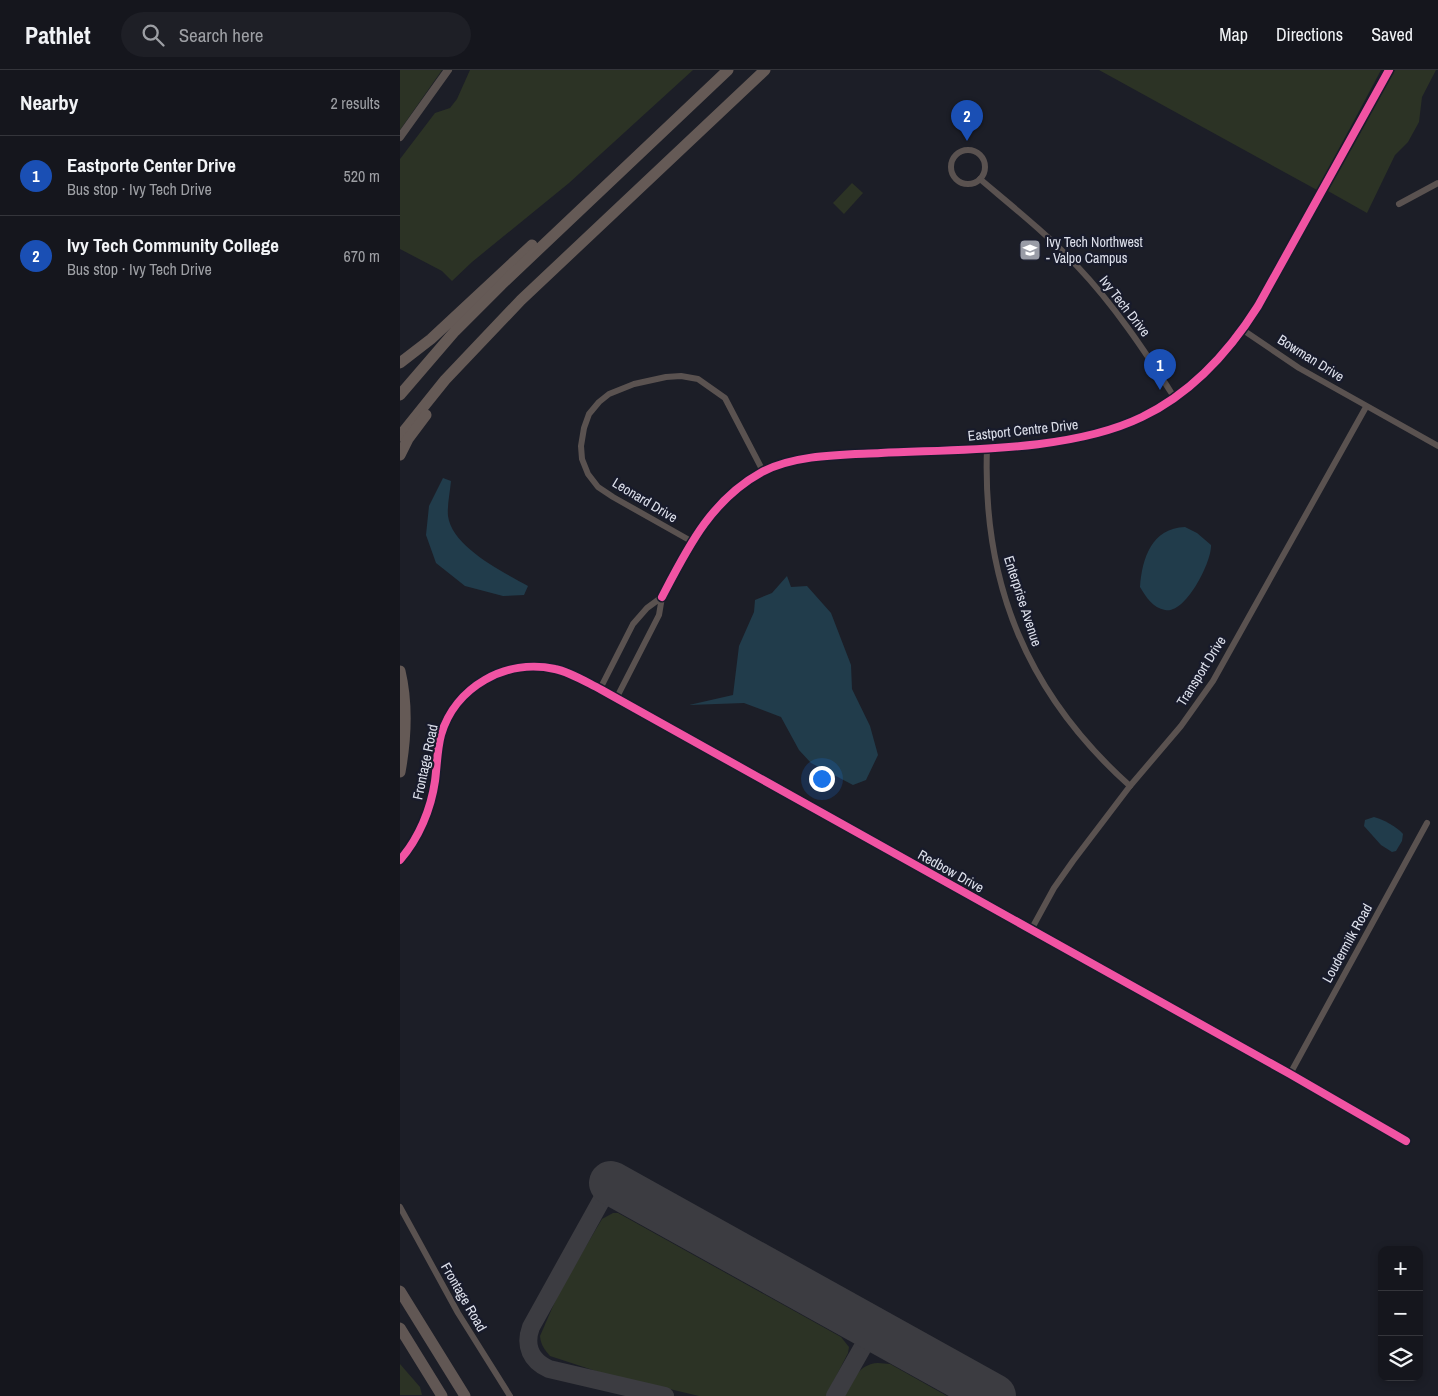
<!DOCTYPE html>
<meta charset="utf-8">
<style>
:root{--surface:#15161d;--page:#1e1f26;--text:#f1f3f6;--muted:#9d9fa4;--line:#34353b;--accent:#999ca6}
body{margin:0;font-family:"Archivo Narrow",sans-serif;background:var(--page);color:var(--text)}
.controls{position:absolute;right:15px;bottom:15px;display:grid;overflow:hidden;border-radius:10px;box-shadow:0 2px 8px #0003}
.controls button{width:45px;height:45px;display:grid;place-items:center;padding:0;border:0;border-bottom:1px solid var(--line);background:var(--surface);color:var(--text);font:25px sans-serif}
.you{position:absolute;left:421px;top:708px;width:18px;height:18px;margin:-12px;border:4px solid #fff;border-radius:50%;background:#1a73e8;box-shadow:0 0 0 8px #1a73e833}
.badge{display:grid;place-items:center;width:32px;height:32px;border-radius:50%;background:var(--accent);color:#fff;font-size:16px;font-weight:700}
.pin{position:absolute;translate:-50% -41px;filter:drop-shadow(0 1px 2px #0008)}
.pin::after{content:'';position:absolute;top:26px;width:18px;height:15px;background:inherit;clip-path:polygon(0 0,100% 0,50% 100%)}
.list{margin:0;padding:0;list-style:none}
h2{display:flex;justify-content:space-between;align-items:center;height:65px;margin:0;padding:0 20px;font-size:21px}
h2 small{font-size:16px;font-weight:400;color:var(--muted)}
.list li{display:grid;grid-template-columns:32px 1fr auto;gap:15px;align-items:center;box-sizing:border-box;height:80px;padding:0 20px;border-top:1px solid var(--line)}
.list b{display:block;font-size:19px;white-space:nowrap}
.list p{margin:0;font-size:16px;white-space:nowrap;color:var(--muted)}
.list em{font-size:16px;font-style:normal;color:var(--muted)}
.icon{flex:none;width:28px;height:28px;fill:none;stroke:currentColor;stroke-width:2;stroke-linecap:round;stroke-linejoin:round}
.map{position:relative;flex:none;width:1038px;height:1326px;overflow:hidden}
header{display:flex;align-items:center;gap:30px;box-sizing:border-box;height:70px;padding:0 25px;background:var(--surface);border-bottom:1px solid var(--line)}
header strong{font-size:24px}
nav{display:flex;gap:28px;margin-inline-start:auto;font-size:18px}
.search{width:350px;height:45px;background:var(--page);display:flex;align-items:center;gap:12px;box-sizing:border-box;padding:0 18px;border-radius:28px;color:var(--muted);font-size:19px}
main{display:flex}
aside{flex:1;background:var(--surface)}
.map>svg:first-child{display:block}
.green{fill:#2c3325}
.water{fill:#213c4b}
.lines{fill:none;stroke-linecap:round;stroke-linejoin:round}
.taxiway{stroke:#3c3c41;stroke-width:18}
.runway{stroke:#3c3c41;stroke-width:44}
.minor{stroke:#5a5250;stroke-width:6}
.tertiary{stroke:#5a5250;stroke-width:8}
.trunk{stroke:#615754;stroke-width:11}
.motorway{stroke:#655a56;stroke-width:11}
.cycleway-casing{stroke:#181b2b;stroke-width:11}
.cycleway{stroke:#f153a3;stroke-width:8}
.labels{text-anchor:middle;stroke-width:4.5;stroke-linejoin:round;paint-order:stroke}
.poi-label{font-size:14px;fill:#dde0eb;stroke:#181b2b;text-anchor:start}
.street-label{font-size:14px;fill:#dde0eb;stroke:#181b2b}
</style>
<header>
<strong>Pathlet</strong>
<div class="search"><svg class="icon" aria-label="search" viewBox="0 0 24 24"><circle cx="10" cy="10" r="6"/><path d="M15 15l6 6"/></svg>Search here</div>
<nav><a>Map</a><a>Directions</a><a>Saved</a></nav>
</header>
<main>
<aside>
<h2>Nearby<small>2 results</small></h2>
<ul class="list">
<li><span class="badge" style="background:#1a4fb4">1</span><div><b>Eastporte Center Drive</b><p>Bus stop · Ivy Tech Drive</p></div><em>520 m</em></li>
<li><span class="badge" style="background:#1a4fb4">2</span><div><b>Ivy Tech Community College</b><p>Bus stop · Ivy Tech Drive</p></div><em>670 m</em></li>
</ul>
</aside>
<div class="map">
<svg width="1038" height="1326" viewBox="0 0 1038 1326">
<rect width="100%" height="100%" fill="#1c1e27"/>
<g class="green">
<polygon points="0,0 42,0 0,60"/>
<polygon points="70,0 293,0 169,113 72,192 52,211 42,201 0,179 0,89 35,43 50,38 57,29"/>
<polygon points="699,0 981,0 917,120"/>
<polygon points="995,0 1036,0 1022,27 1019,52 1008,72 995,85 967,143 928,121"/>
<polygon points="452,113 463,123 444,144 433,133"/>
<path d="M213,1143H218L441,1267L449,1277L448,1283L426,1326H299L202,1303L150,1286C144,1279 141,1275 140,1266L160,1220L202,1149Z"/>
<path d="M478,1293L490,1294L547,1326H444C453,1311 458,1294 478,1293Z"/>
<polygon points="0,1294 20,1317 22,1325 0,1325"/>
</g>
<g class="water">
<path d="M43,408L51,411C50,422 47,436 48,446C52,477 103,502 128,516L124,525L103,526L65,516L36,493L26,465L29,436Z"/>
<path d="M785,457L797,463L811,475C812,492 785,545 765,540C753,538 746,527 740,517C742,488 752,458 785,457Z"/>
<polygon points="387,506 391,517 407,516 431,543 451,595 452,619 470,656 478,685 466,710 453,715 411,693 399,680 381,647 344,633 289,635 333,625 339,576 354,542 355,530 372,523"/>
<path d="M974,747C984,750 996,756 1003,764L1002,771L996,781L992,782L981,775L964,756L965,750Z"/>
</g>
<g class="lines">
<g class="taxiway">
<path d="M211,1113L131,1257C124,1276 131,1291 149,1299L265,1326"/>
<polyline points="435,1326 473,1259"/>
</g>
<polyline class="runway" points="211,1113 594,1326"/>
<g class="minor">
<circle cx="568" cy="97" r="17"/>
<path d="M580,109C613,137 647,164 677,196C714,235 745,281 774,327"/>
<polyline points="999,134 1038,113"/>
<polyline points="843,260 899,298 1038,376"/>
<path d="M587,378C582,515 628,625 730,716"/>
<polyline points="291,471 213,427 198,417 188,404 182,389 181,376 184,358 189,344 199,332 209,324 234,314 266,307 281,306 298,309 325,328 363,401"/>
<path d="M262,527C288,477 311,430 362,402C396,384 444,385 481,383C561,379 670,382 742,347C792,323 829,282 858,236L989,0"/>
<polyline points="200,619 233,554 247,538 262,527 259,545 216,629"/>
<path d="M0,790C19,768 31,739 35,711C37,696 37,680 41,665C55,617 106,588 155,599C170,602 186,612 200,619L890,1004L1006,1071"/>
<polyline points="631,860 654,818 673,791 730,716 781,656 813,611 966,337"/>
<polyline points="890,1004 1027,753"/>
<polyline points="0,1137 58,1243 110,1326"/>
</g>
<polyline class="tertiary" points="0,67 48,0"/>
<g class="trunk">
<polyline points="0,1221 65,1326"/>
<polyline points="0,1258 42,1326"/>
</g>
<g class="motorway">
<polyline points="0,293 31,269 132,175"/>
<polyline points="0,325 55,261 101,215 328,0"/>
<polyline points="0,366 45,310 121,230 365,0"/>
<polyline points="0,385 8,369 26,345"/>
<path d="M0,601C8,635 6,669 0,702"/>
</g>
<g class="cycleway-casing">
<g id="cycleway">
<path d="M262,527C288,477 311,430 362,402C396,384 444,385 481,383C561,379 670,382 742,347C792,323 829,282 858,236L989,0"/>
<path d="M0,790C19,768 31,739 35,711C37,696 37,680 41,665C55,617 106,588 155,599C170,602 186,612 200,619L890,1004L1006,1071"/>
</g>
</g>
<use href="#cycleway" class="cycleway"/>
</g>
<defs>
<g id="university-square" transform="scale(1.125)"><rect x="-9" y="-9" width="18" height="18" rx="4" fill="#999ca6" stroke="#181b2b"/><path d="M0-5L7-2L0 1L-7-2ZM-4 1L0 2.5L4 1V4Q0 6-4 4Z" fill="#fff"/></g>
</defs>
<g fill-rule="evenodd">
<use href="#university-square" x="630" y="180"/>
</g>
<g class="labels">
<g class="poi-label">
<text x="646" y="177">Ivy Tech Northwest<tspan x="646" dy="16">- Valpo Campus</tspan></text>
</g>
<g class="street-label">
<text transform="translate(725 236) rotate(52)" y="5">Ivy Tech Drive</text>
<text transform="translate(911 288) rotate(32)" y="5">Bowman Drive</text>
<text transform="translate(623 360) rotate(-6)" y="5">Eastport Centre Drive</text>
<text transform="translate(245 430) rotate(31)" y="5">Leonard Drive</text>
<text transform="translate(623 531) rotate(72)" y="5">Enterprise Avenue</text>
<text transform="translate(801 601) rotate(-58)" y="5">Transport Drive</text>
<text transform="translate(25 692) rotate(-78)" y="5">Frontage Road</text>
<text transform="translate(551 801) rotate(29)" y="5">Redbow Drive</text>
<text transform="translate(947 873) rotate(-61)" y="5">Loudermilk Road</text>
<text transform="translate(64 1227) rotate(60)" y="5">Frontage Road</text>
</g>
</g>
</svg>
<div class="controls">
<button>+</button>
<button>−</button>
<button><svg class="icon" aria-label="layers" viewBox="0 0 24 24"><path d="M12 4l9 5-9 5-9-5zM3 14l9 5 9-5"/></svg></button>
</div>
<div class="you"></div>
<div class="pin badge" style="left:760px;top:320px;background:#1a4fb4">1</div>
<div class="pin badge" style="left:567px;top:71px;background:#1a4fb4">2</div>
</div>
</main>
